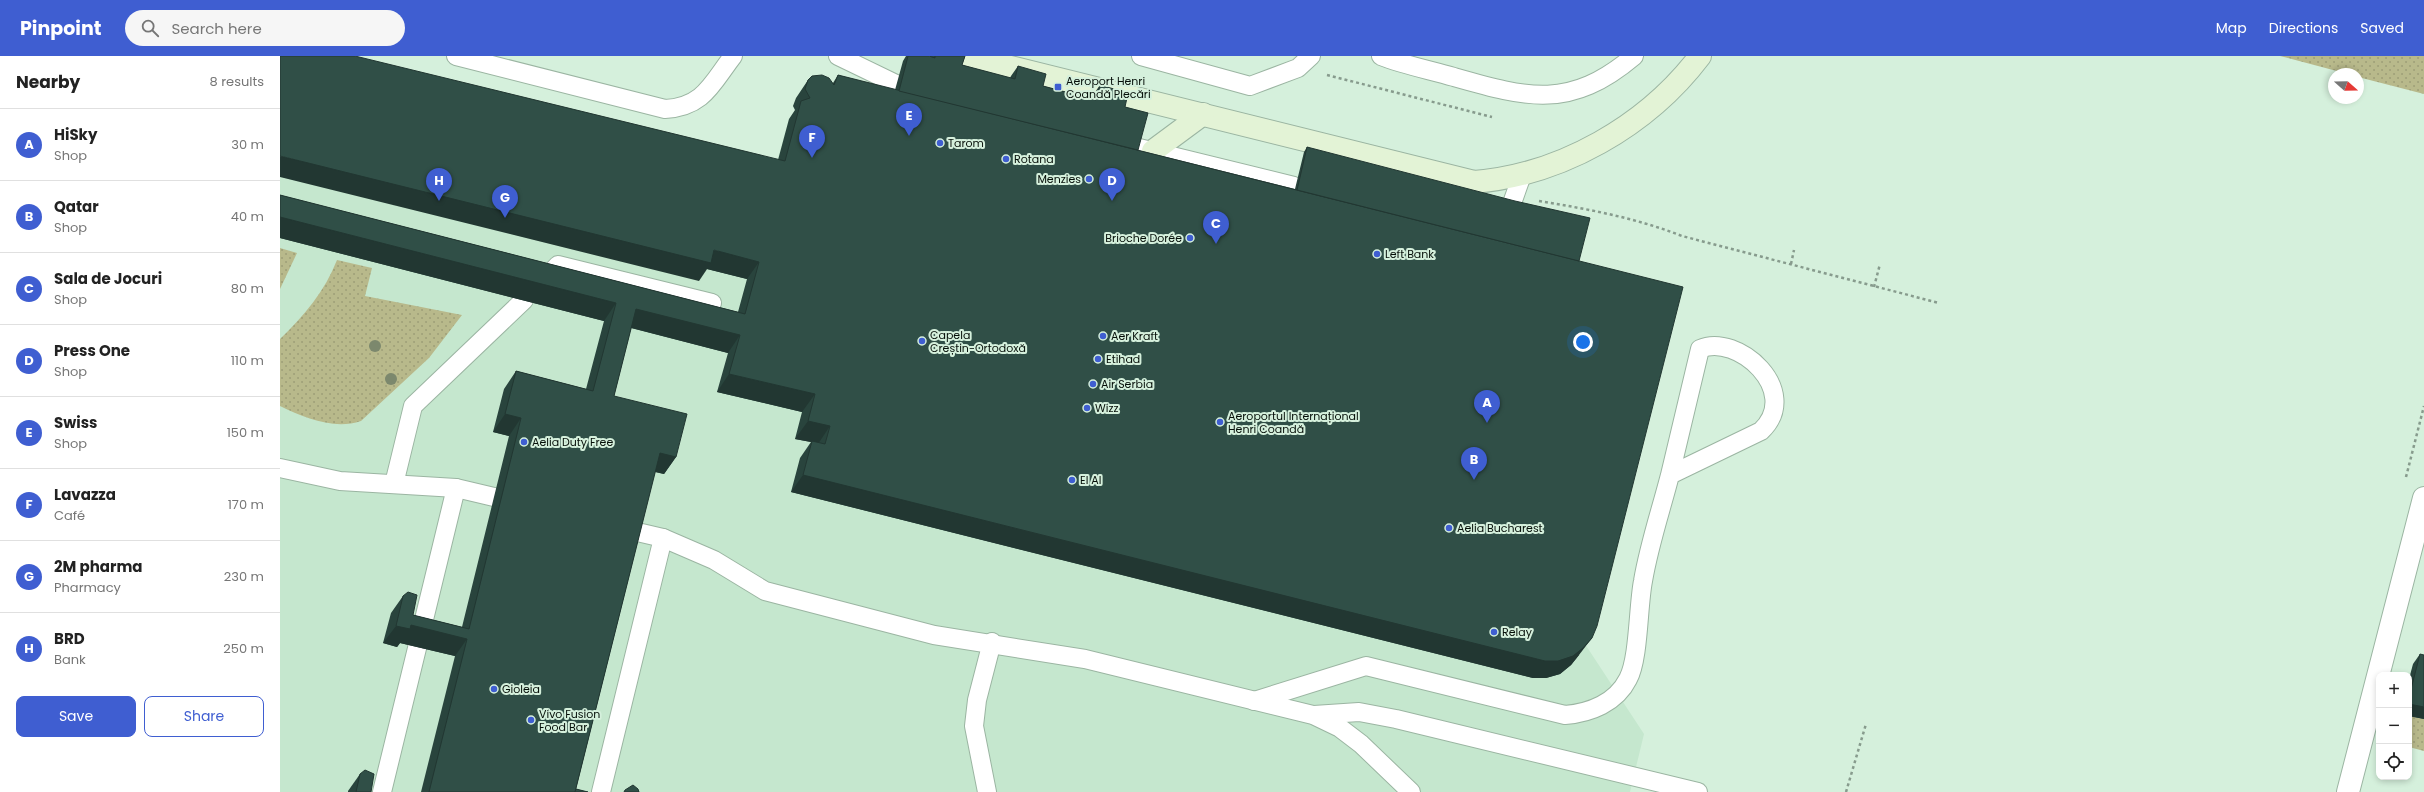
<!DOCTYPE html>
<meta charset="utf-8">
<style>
:root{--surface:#fff;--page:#f6f6f6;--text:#222;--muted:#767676;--line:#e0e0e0;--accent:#3f5ed1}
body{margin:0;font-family:Poppins,sans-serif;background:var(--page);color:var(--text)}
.controls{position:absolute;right:12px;bottom:12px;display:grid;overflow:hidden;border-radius:8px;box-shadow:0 2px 6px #0003}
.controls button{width:36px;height:36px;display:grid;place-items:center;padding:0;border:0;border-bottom:1px solid var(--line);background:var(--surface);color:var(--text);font:20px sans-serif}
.compass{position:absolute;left:2048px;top:12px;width:36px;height:36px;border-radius:50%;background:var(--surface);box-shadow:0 2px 6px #0003;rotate:110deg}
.you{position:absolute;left:1303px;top:286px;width:14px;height:14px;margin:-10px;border:3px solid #fff;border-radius:50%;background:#1a73e8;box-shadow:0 0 0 6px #1a73e833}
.badge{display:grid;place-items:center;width:26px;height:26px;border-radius:50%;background:var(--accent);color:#fff;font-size:13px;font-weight:700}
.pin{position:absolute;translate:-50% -33px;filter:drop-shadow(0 1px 2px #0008)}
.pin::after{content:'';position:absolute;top:21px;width:14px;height:12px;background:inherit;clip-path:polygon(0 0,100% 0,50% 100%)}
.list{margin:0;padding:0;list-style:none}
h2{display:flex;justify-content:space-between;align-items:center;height:52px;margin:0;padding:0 16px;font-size:17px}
h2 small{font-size:13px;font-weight:400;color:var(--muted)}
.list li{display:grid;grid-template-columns:26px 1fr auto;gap:12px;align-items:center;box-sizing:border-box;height:72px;padding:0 16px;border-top:1px solid var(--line)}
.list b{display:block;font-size:15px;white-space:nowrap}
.list p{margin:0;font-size:13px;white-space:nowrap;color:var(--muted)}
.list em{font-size:13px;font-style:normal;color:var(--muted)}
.actions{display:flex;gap:8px;padding:12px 16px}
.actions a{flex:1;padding:9px 0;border:1px solid var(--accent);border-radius:8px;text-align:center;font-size:14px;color:var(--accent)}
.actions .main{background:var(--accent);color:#fff}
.icon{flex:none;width:22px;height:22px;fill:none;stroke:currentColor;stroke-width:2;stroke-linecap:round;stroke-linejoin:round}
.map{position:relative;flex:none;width:2144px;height:736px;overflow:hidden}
header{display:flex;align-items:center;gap:24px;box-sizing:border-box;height:56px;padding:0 20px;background:var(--accent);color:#fff}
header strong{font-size:19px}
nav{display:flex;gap:22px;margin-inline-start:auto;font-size:14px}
.search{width:280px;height:36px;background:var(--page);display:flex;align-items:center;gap:10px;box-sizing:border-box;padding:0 14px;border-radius:22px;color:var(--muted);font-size:15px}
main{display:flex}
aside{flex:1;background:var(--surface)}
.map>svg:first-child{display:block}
.built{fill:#c5e7ce}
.grass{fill:url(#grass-dots)}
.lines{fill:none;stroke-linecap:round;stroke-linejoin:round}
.lane-casing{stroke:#9bb5a2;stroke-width:20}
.street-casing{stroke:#9bb5a2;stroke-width:24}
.secondary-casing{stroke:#9bb5a2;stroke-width:24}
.path{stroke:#879b8d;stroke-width:2.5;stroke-dasharray:3 3;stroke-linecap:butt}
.lane{stroke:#fff;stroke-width:18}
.street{stroke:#fff;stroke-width:22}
.secondary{stroke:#e3f3d6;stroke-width:22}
.tree{fill:#7c886d}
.wall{fill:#29443d}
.shaded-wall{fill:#223732}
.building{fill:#304f47;stroke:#223732}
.poi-dot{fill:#3f5ed1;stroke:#d5f0dc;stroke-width:1.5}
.labels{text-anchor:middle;stroke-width:4;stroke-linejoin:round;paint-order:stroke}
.poi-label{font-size:11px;fill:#060f09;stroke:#d5f0dc;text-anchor:start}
</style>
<header>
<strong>Pinpoint</strong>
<div class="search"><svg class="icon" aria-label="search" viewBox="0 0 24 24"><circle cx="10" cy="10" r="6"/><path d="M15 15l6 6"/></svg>Search here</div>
<nav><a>Map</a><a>Directions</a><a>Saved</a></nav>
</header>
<main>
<aside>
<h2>Nearby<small>8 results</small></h2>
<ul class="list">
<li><span class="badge">A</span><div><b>HiSky</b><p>Shop</p></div><em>30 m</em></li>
<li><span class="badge">B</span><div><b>Qatar</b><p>Shop</p></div><em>40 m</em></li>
<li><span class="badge">C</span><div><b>Sala de Jocuri</b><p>Shop</p></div><em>80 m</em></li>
<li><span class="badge">D</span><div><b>Press One</b><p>Shop</p></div><em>110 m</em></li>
<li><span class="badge">E</span><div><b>Swiss</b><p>Shop</p></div><em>150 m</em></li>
<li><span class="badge">F</span><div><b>Lavazza</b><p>Café</p></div><em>170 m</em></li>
<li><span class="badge">G</span><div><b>2M pharma</b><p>Pharmacy</p></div><em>230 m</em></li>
<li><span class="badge">H</span><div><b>BRD</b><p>Bank</p></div><em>250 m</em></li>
</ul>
<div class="actions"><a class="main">Save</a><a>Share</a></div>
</aside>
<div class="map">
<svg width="2144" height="736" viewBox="0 0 2144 736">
<defs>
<pattern id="grass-dots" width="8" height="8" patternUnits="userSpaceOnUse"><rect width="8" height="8" fill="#b8b98b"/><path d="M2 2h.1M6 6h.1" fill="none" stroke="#9d9e77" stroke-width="1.8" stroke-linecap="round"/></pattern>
</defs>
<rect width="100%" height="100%" fill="#d5f0dc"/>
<polygon class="built" points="0,2 492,123 509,63 518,60 513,50 520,38 1305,588 1364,678 1350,736 0,736"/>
<g class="grass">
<polygon points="2000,0 2144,0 2144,38 2078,21 2078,18 2068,18"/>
<polygon points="0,192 17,197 0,233"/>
<path d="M57,204L92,212L85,240L182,259L149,302L81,365C54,374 25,362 0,350V283C24,260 45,235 57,204Z"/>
<polygon points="2129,660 2144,663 2144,695 2129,691"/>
</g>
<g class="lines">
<g class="lane-casing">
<g id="lane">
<path d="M176,0L385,53C424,51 432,27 453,0"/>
<polyline points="558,0 616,28"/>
<polyline points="861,0 970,30 1018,12 1031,0"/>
<path d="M1101,0C1124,9 1150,14 1174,21C1248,42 1290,54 1354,0"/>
<polyline points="855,91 1014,130"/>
<polyline points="1231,150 1242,119"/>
<polyline points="261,227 278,209 432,247"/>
<polyline points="0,412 60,425 176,432 214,441"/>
<polyline points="114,428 133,350 244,244"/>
<polyline points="353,475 383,482 434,504 485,535 654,579 805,603 1033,659 1060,672 1081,688 1131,736"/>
<path d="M974,645L1086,610L1285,659C1310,657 1336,647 1348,623C1359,603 1358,550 1363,525C1369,489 1381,454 1390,419L1481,375C1523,335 1457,276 1420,293L1390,419"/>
<polyline points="1034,659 1079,656 1116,663 1418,736"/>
<polyline points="102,736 176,432"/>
<polyline points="321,736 383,482"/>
<polyline points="707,736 694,670 697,644 712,586"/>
</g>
</g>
<g class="street-casing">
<polyline id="street" points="2068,736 2144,442"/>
</g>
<g class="secondary-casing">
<g id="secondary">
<path d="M686,0L1194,126C1281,119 1367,70 1420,0"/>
<polyline points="873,95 923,58"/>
</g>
</g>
<g class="path">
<polyline points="1047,19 1212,61"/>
<path d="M1259,145C1308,153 1356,162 1402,180L1659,247"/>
<polyline points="1511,208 1514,194"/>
<polyline points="1594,231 1600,208"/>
<polyline points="2126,421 2144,350"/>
<polyline points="1566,736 1586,668"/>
</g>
<use href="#lane" class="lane"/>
<use href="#street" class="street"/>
<use href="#secondary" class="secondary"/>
</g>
<g class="tree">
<circle cx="95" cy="290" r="6"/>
<circle cx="111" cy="323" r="6"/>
</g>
<g class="wall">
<polygon points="626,0 651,1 651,0 685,0 682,9 730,22 731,20 738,10 763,30 812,43 813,39 820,29 845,51 858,94 1015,133 1024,96 1027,91 1299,205 1299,599 1291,609 1280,618 1266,622 1253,622 511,436 520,402 531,386 515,383 522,356 437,336 448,297 351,272 334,340 396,401 384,418 375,416 296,733 308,736 141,736 175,600 120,587 117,591 103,587 111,557 123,540 133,559 182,571 229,380 213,376 224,333 236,315 306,333 324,265 0,182 0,139 458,256 467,223 427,213 419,225 498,104 509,63 515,54 513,50 516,42 528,24 553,27 558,19 615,34 623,5"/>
<polygon points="2140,598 2144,663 2129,660 2129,623 2133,608"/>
<polygon points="80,718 91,736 68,736 68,735"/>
</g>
<g class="shaded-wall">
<polygon points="0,100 434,194 479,206 467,223 427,213 419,225 0,121"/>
<polygon points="0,161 336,247 324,265 0,182"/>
<polygon points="356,253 460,279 448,297 344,270"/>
<polygon points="449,318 535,338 522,356 437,336"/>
<polygon points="225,358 241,362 229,380 213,376"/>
<polygon points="528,365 550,370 538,388 532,385 531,386 515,383"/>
<polygon points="380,397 396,401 384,418 368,414"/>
<polygon points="523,419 1312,582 1299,599 1291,609 1280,618 1266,622 1253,622 511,436"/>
<polygon points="131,569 187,583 175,600 120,587 117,591 103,587 116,570"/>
<polygon points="2129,648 2144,651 2144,663 2129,660"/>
</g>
<g class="building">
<polygon points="0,0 75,0 505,105 521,45 530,42 525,33 528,24 532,20 542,19 549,22 554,29 558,19 1403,231 1317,570 1312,582 1303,592 1293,600 1278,605 1265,605 523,419 532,385 545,388 550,370 528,365 535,338 449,318 460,279 356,253 334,340 407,358 396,401 380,397 295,736 149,736 187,583 131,569 130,573 116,570 123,540 128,536 137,539 133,559 189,573 241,362 225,358 236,315 313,335 336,247 0,161 0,139 465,258 479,206 434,194 431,207 0,100"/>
<polygon points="628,0 649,0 655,2 655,0 685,0 682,9 735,23 738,10 766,18 763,30 816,44 820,29 848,37 845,51 868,57 858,94 619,35"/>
<polygon points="1027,91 1235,145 1310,162 1299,205 1017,134"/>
<polygon points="2140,598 2144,599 2144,651 2129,648 2129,641"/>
<polygon points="85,714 94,718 91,736 76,736 80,718"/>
<polygon points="353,729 358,733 359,736 344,736 345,734"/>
<polygon points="296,733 308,736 295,736"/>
</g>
<g class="poi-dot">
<rect x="774" y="27" width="8" height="8" rx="2"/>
<circle cx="660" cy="87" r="4"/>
<circle cx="726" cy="103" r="4"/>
<circle cx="809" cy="123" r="4"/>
<circle cx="910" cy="182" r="4"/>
<circle cx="1097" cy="198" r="4"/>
<circle cx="823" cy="280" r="4"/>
<circle cx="642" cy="285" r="4"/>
<circle cx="818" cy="303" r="4"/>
<circle cx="813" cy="328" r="4"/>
<circle cx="807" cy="352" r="4"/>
<circle cx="940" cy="366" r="4"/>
<circle cx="244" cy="386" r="4"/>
<circle cx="792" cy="424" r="4"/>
<circle cx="1169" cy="472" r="4"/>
<circle cx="1214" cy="576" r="4"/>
<circle cx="214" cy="633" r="4"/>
<circle cx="251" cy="664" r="4"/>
</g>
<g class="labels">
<g class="poi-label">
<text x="786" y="29">Aeroport Henri<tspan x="786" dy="13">Coandă Plecări</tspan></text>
<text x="668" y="91">Tarom</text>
<text x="734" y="107">Rotana</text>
<text x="801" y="127" text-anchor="end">Menzies</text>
<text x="902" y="186" text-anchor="end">Brioche Dorée</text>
<text x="1105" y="202">Left Bank</text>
<text x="650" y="283">Capela<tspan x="650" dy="13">Creștin-Ortodoxă</tspan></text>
<text x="831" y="284">Aer Kraft</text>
<text x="826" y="307">Etihad</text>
<text x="821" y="332">Air Serbia</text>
<text x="815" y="356">Wizz</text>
<text x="948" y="364">Aeroportul Internațional<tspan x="948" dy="13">Henri Coandă</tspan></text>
<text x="252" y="390">Aelia Duty Free</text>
<text x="800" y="428">El Al</text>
<text x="1177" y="476">Aelia Bucharest</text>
<text x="1222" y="580">Relay</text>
<text x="222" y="637">Gioleia</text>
<text x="259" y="662">Vivo Fusion<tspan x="259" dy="13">Food Bar</tspan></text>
</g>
</g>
</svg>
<div class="controls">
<button>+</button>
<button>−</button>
<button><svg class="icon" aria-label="locate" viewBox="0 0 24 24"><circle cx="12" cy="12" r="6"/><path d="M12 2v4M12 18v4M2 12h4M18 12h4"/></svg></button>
</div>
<svg class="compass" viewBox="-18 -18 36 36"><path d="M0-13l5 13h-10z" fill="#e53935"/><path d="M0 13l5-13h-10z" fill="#767676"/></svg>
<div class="you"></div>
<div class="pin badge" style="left:1207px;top:367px">A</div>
<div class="pin badge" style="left:1194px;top:424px">B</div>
<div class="pin badge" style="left:936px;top:188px">C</div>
<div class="pin badge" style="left:832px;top:145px">D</div>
<div class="pin badge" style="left:629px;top:80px">E</div>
<div class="pin badge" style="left:532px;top:102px">F</div>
<div class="pin badge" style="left:225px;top:162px">G</div>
<div class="pin badge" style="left:159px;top:145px">H</div>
</div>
</main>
